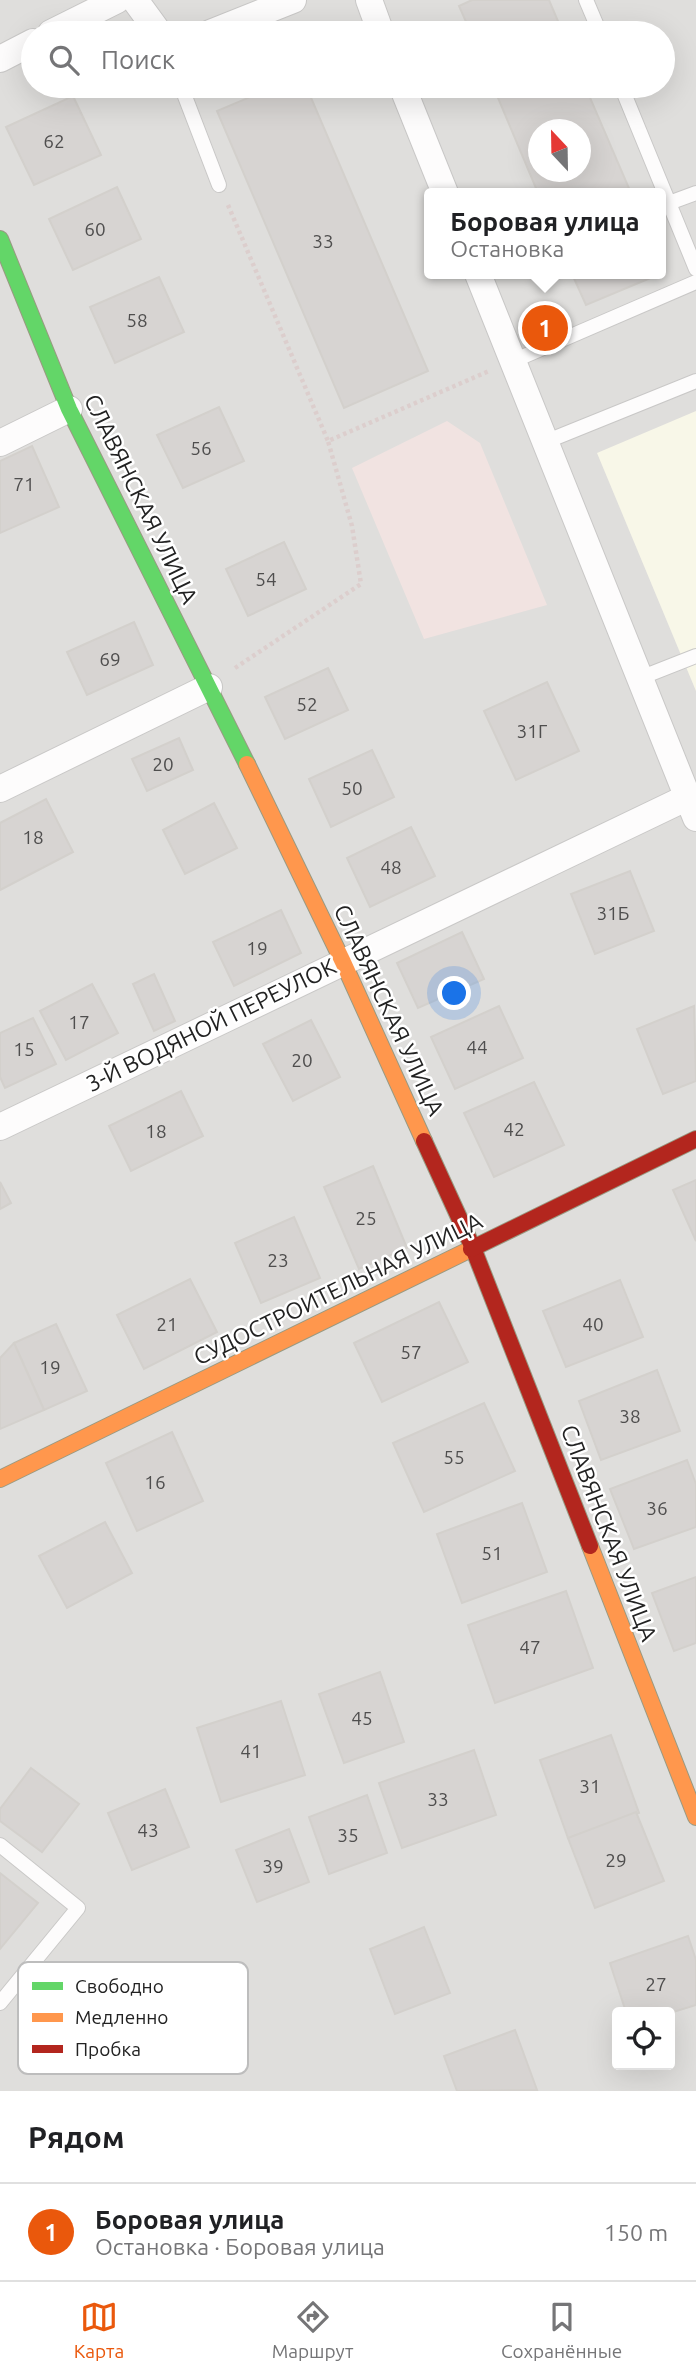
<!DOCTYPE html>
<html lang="ru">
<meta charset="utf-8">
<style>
:root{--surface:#fff;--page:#f6f6f6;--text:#202124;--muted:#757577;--line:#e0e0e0;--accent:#ea580c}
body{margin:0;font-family:Ubuntu,sans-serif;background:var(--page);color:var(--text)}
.controls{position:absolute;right:21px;bottom:21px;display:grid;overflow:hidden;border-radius:7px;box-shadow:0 7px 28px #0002}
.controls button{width:63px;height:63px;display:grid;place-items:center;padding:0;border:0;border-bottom:2px solid var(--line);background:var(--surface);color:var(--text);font:35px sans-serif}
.compass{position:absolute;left:528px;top:119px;width:63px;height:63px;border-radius:50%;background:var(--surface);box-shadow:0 7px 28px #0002;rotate:338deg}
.you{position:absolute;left:455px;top:994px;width:24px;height:24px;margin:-18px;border:5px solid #fff;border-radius:50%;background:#1a73e8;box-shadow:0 0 0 10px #1a73e833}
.badge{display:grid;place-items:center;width:46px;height:46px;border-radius:50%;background:var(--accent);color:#fff;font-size:23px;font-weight:700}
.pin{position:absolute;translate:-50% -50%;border:4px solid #fff;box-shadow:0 2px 7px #0006}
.popup{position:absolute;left:424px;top:188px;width:242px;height:91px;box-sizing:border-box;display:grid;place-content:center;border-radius:7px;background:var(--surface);filter:drop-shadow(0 2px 5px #0005);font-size:23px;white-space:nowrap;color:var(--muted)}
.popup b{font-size:26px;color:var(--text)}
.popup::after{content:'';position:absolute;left:50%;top:100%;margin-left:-14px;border:14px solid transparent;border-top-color:var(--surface)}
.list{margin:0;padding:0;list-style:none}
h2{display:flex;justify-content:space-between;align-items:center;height:91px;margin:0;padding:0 28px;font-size:30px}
h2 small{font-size:23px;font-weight:400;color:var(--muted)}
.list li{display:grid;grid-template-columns:46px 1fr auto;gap:21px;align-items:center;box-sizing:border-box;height:98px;padding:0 28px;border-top:2px solid var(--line)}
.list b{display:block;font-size:26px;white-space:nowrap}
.list p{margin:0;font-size:23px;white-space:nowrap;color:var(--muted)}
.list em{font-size:23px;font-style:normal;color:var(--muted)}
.icon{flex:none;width:38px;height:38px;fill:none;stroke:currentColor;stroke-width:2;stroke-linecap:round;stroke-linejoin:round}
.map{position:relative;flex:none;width:696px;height:2091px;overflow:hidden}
.search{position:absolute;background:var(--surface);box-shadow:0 7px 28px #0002;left:21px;right:21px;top:21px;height:77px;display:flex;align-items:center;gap:18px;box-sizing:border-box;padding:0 24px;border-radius:38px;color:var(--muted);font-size:26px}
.sheet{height:189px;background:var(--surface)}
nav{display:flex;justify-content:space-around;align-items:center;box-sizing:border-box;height:98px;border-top:2px solid var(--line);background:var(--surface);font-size:19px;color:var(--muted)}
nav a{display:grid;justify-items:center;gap:4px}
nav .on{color:var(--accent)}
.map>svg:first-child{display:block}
.residential{fill:#dfdedc;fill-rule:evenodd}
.commercial{fill:#f1e3e1}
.education{fill:#f8f7e8}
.building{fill:#d7d4d2;stroke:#d3d0cc;stroke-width:2;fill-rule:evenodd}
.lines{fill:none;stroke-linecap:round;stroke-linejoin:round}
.lane-casing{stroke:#c9c8c7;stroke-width:16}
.street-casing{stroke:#c9c8c7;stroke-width:28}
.fast-casing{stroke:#999a82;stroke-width:18}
.slow-casing{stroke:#999a82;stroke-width:18}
.jam-casing{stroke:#999a82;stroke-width:18}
.path{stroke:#dccecd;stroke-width:4.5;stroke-dasharray:3.5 3.5;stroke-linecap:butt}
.lane{stroke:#fdfcfc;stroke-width:14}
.street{stroke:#fdfcfc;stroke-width:26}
.fast{stroke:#63d668;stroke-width:16}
.slow{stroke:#ff974d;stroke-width:16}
.jam{stroke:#b3261e;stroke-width:16}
.labels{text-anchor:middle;stroke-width:5;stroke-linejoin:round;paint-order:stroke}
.number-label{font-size:19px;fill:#4f4e4e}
.street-label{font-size:23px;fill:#222;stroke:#fff}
.key{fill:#fff;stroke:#bdbdbd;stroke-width:2}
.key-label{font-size:19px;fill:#222}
</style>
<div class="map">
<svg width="696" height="2091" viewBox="0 0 696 2091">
<rect width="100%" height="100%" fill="#f0eeeb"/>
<path class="residential" d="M0,0H696V2091H0ZM33,33H663V86H33ZM538,130H580V172H538ZM430,193H660V274H430ZM617,2012H670V2065H617Z"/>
<polygon class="commercial" points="447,421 480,443 547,605 424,639 352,468"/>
<polygon class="education" points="696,411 696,691 597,453"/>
<g class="building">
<polygon points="472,0 549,0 563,33 471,33 459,6"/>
<polygon points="276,86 306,86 428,371 344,408 217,111"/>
<path d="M493,86H585L631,193H538ZM538,130H580V172H538Z"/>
<polygon points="73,96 101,155 34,185 6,127"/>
<polygon points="117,187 141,239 73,270 49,219"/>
<polygon points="572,274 660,274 586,305"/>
<polygon points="159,277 184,332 115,363 90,307"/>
<polygon points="219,407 244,461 183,488 157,435"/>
<polygon points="32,446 59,507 0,533 0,461"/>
<polygon points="284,542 306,589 248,616 226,569"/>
<polygon points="134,622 153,665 87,695 67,652"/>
<polygon points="328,668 348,710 285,739 265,697"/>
<polygon points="547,682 579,751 516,780 484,711"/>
<polygon points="179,738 193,770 147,791 132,759"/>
<polygon points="372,750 394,797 331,827 309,779"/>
<polygon points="46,799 73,852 0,890 0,823"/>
<polygon points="214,803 237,848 185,874 163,830"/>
<polygon points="411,827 435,876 370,907 347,858"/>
<polygon points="630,871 654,931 595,954 571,894"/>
<polygon points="281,910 301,953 234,986 213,942"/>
<polygon points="462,932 484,979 418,1008 397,963"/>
<polygon points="154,974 175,1021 154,1031 133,984"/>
<polygon points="92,984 118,1033 66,1060 40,1011"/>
<polygon points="499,1006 523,1058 455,1089 431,1037"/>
<polygon points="694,1006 696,1081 663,1094 637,1029"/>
<polygon points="33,1018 56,1064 5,1088 0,1077 0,1033"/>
<polygon points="311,1020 340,1077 293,1101 263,1044"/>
<polygon points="534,1082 564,1145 494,1177 464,1113"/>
<polygon points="181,1091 203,1136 131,1171 109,1126"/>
<polygon points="373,1166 407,1248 359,1269 324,1187"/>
<polygon points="696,1180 696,1241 673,1190"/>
<polygon points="0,1182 11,1203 0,1209"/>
<polygon points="294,1217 320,1278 261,1303 235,1243"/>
<polygon points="190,1279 217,1332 144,1369 117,1315"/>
<polygon points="620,1280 643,1337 566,1367 543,1311"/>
<polygon points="439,1302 468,1362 382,1402 354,1343"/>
<polygon points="56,1324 87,1391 44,1410 14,1343"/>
<polygon points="14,1343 44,1410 0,1429 0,1358"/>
<polygon points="657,1370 680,1431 601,1460 579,1401"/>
<polygon points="484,1403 515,1471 424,1512 393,1443"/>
<polygon points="172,1432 203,1501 137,1531 106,1463"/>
<polygon points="687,1460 696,1484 696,1527 634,1549 610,1489"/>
<polygon points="522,1503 547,1572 462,1603 437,1534"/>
<polygon points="105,1522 132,1573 67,1608 39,1556"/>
<polygon points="696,1577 696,1643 674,1651 652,1593"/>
<polygon points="566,1591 593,1668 495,1703 468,1625"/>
<polygon points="380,1672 404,1742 344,1763 319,1694"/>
<polygon points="281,1701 305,1775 221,1802 197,1728"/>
<polygon points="611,1735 639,1813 568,1838 540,1760"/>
<polygon points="474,1750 496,1815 402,1848 379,1783"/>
<polygon points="31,1768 79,1804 42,1852 0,1821 0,1809"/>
<polygon points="165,1789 189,1847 132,1870 108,1813"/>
<polygon points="367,1795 387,1853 329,1874 309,1817"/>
<polygon points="636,1812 664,1881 595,1908 568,1838"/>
<polygon points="289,1829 309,1882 257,1902 236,1850"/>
<polygon points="0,1873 38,1903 0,1949"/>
<polygon points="424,1927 450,1993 395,2014 370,1949"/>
<polygon points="688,1936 696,1960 696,2005 670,2013 626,2012 610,1963"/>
<polygon points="515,2030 537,2090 457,2091 444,2056"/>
</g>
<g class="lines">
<g class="lane-casing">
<g id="lane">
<polyline points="586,0 600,33"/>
<polyline points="181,86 219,185"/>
<polyline points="621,86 696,269"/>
<polyline points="669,203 696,193"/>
<polyline points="513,361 696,282"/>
<polyline points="545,442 696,381"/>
<polyline points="640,678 696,656"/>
<polyline points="0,1845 78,1908 0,2003"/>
</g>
</g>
<g class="street-casing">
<g id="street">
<polyline points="135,0 159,33"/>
<polyline points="369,0 381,33"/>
<polyline points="51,33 117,0"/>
<polyline points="210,33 293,0"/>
<polyline points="0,59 33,42"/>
<polyline points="402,86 445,193"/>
<polyline points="478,274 696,818"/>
<polyline points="0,443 69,409"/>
<polyline points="0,789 209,687"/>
<polyline points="0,1127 688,797"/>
</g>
</g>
<g class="fast-casing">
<polyline id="fast" points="0,239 69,409 247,764"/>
</g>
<g class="slow-casing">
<g id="slow">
<polyline points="247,764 343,962 424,1141"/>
<polyline points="0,1479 471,1249"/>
<polyline points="590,1546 696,1817"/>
</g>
</g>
<g class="jam-casing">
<g id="jam">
<polyline points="424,1141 473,1248 590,1546"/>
<polyline points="471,1249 696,1139"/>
</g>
</g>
<g class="path">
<polyline points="228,205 328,441"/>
<polyline points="235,668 361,584 352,526 328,441 489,371"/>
</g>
<use href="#lane" class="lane"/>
<use href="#street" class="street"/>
<use href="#fast" class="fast"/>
<use href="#slow" class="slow"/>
<use href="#jam" class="jam"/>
</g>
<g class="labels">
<g class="number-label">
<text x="54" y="148">62</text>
<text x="95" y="236">60</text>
<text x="323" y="248">33</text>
<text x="137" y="327">58</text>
<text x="201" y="455">56</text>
<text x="24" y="491">71</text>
<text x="266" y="586">54</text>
<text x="110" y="666">69</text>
<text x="307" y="711">52</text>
<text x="532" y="738">31Г</text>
<text x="163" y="771">20</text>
<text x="352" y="795">50</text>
<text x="33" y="844">18</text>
<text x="391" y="874">48</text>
<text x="613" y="920">31Б</text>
<text x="257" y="955">19</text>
<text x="79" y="1029">17</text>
<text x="477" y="1054">44</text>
<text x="24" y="1056">15</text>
<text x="302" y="1067">20</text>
<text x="514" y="1136">42</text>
<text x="156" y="1138">18</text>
<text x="366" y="1225">25</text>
<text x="278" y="1267">23</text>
<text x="167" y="1331">21</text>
<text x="593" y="1331">40</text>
<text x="411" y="1359">57</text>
<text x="50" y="1374">19</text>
<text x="630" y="1423">38</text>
<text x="454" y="1464">55</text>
<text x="155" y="1489">16</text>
<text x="657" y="1515">36</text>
<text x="492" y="1560">51</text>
<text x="530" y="1654">47</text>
<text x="362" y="1725">45</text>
<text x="251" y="1758">41</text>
<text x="590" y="1793">31</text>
<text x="438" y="1806">33</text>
<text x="148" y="1837">43</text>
<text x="348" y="1842">35</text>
<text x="616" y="1867">29</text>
<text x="273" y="1873">39</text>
<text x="656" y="1991">27</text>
</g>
<g class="street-label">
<text transform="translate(141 499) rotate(64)" y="8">СЛАВЯНСКАЯ УЛИЦА</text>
<text transform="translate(389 1010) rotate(65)" y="8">СЛАВЯНСКАЯ УЛИЦА</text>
<text transform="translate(211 1025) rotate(-26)" y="8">3-Й ВОДЯНОЙ ПЕРЕУЛОК</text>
<text transform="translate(338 1289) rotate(-26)" y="8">СУДОСТРОИТЕЛЬНАЯ УЛИЦА</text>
<text transform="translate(609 1533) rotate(69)" y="8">СЛАВЯНСКАЯ УЛИЦА</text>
</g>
</g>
<rect x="18" y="1962" width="230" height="112" rx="10" class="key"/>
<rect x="32" y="1982" width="31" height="8" fill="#63d668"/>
<rect x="32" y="2013" width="31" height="9" fill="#ff974d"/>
<rect x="32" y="2045" width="31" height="8" fill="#b3261e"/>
<g class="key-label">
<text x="75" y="1993">Свободно</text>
<text x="75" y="2024">Медленно</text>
<text x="75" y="2056">Пробка</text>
</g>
</svg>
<div class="controls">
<button><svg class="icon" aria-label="locate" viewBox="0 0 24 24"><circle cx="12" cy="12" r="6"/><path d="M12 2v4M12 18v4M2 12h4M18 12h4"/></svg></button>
</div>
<svg class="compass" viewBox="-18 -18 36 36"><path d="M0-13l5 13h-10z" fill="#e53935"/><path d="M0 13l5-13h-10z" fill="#757577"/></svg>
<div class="you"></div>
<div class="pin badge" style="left:545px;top:328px">1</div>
<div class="popup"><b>Боровая улица</b>Остановка</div>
<div class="search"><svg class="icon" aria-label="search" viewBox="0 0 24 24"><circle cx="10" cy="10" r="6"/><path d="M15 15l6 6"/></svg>Поиск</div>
</div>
<section class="sheet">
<h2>Рядом<small></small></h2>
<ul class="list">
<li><span class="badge">1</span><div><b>Боровая улица</b><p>Остановка · Боровая улица</p></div><em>150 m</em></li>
</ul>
</section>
<nav>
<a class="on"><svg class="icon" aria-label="map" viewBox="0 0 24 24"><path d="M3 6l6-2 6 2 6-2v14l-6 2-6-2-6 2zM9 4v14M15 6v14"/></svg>Карта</a>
<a><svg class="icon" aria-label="directions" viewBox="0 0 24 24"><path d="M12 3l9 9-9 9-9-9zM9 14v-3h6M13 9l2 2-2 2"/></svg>Маршрут</a>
<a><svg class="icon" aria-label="saved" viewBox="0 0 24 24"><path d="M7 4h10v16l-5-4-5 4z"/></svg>Сохранённые</a>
</nav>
